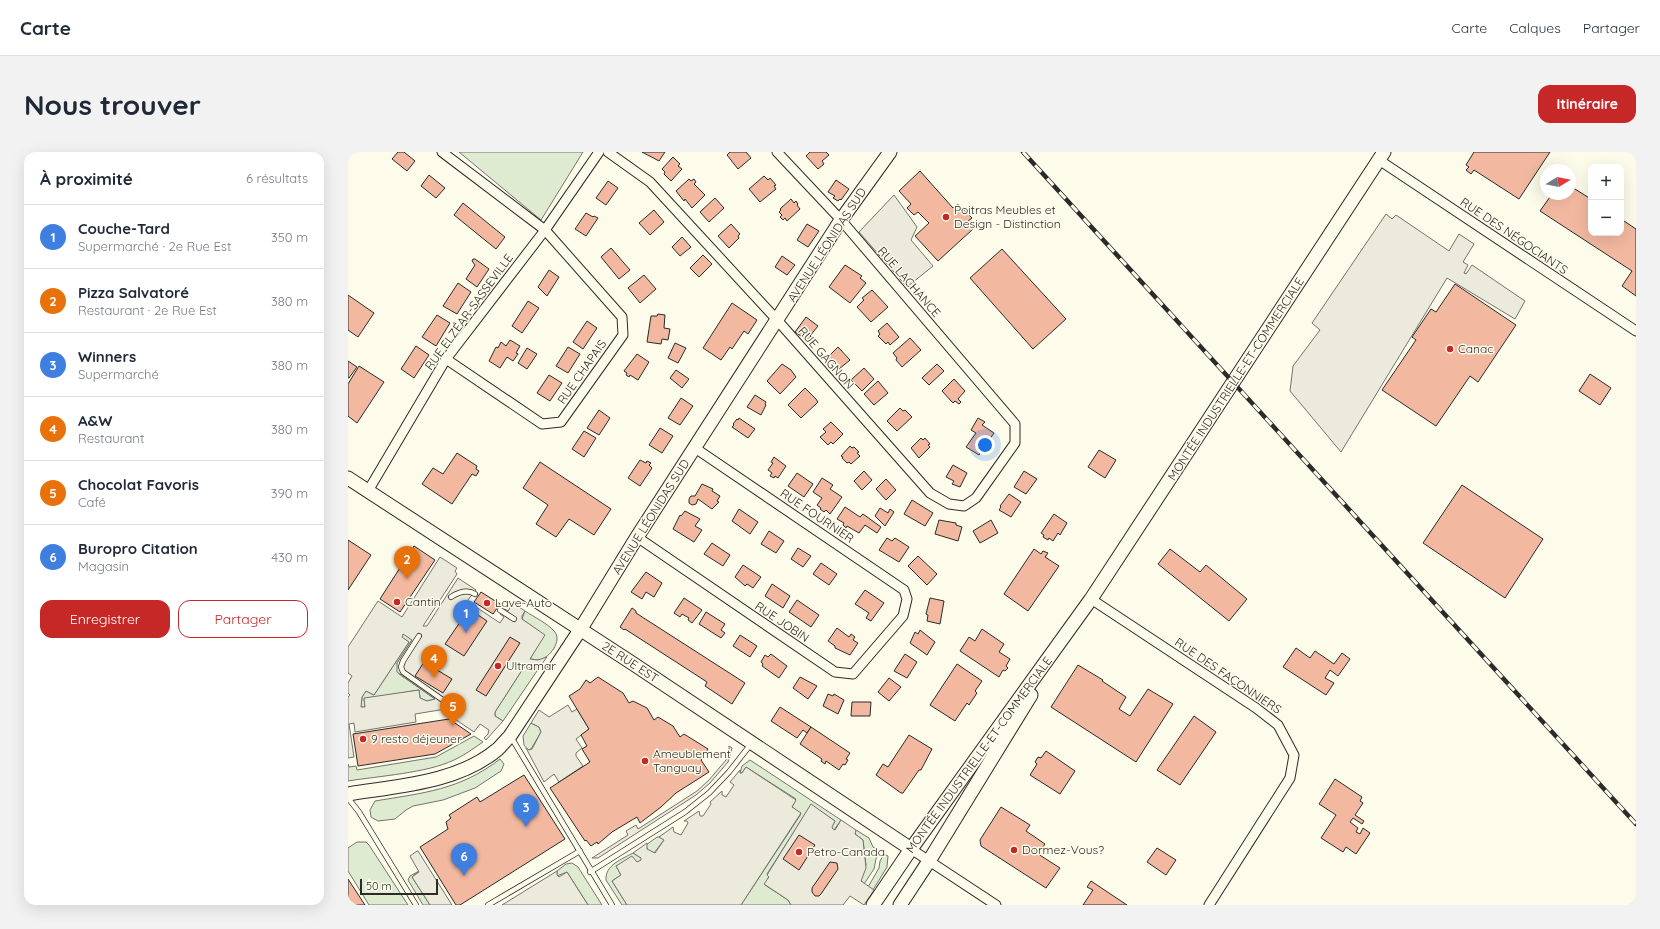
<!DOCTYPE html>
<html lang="fr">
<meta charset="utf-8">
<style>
:root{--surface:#fff;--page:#f2f2f3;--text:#1f2937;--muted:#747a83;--line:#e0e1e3;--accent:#c62828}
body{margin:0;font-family:Quicksand,sans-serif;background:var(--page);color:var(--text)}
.controls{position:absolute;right:12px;top:12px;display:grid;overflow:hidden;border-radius:8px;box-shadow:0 4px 16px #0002}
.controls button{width:36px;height:36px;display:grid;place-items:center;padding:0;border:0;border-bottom:1px solid var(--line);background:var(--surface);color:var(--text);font:20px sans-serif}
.compass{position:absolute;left:1192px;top:12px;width:36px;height:36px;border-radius:50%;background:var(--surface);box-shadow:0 4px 16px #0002;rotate:80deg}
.scale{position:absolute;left:12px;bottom:10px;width:78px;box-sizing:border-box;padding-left:4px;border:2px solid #2b2b2b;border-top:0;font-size:11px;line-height:14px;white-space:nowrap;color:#2b2b2b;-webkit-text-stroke:3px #fdfbea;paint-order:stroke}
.you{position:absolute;left:637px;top:293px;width:14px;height:14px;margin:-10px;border:3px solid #fff;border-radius:50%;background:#1a73e8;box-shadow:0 0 0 6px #1a73e833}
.badge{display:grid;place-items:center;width:26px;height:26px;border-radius:50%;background:var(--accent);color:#fff;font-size:13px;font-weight:700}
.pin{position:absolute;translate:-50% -33px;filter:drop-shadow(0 1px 2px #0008)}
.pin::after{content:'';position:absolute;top:21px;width:14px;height:12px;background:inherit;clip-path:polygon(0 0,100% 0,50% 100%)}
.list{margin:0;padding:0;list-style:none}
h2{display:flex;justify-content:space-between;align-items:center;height:52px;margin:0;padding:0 16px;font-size:17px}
h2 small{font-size:13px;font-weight:400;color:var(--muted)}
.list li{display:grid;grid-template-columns:26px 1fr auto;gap:12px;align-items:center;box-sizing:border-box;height:64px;padding:0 16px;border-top:1px solid var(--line)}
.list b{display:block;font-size:15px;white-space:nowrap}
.list p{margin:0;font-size:13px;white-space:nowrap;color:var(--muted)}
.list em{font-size:13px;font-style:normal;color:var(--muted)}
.actions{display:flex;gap:8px;padding:12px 16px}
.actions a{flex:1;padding:9px 0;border:1px solid var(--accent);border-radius:12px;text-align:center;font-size:14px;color:var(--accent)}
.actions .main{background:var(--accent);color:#fff}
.map{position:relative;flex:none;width:1288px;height:753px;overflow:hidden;border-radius:12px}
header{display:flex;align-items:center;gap:24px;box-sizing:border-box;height:56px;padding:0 20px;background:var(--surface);border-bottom:1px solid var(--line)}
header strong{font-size:19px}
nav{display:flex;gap:22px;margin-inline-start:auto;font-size:14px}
.intro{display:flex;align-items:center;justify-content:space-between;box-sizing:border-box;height:96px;padding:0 24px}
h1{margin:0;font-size:28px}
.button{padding:10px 18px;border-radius:12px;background:var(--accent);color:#fff;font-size:14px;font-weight:700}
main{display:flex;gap:24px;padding:0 24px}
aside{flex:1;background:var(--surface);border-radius:12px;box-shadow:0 4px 16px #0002}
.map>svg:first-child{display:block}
.green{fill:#deebd1;stroke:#74746e}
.parking{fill:#eceadb;stroke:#74746e;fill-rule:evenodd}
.building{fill:#f2b8a0;stroke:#2b2b2b}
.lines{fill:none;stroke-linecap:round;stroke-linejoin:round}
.lane-casing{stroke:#2b2b2b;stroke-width:6}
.street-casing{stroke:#2b2b2b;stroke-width:11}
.secondary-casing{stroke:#2b2b2b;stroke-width:15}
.lane{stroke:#fdfbea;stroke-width:4.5}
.street{stroke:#fdfbea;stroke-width:9}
.secondary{stroke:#fdfbea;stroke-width:13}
.rail-casing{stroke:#2b2b2b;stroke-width:4.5}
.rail{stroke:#fdfbea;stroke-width:3;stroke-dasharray:9;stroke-linecap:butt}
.poi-dot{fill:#c62828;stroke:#fdfbea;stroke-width:1.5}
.labels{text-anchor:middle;stroke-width:3;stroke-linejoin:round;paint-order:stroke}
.poi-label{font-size:12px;fill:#2b2b2b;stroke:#fdfbea;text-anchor:start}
.street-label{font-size:12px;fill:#2b2b2b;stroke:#fdfbea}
</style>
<header>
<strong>Carte</strong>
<nav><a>Carte</a><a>Calques</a><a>Partager</a></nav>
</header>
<div class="intro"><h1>Nous trouver</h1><a class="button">Itinéraire</a></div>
<main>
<aside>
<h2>À proximité<small>6 résultats</small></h2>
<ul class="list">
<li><span class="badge" style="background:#3f7fe0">1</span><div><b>Couche-Tard</b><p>Supermarché · 2e Rue Est</p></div><em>350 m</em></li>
<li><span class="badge" style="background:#e8710a">2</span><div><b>Pizza Salvatoré</b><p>Restaurant · 2e Rue Est</p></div><em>380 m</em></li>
<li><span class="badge" style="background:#3f7fe0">3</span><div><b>Winners</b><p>Supermarché</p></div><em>380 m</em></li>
<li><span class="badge" style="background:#e8710a">4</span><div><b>A&amp;W</b><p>Restaurant</p></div><em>380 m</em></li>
<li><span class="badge" style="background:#e8710a">5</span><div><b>Chocolat Favoris</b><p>Café</p></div><em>390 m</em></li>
<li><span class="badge" style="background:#3f7fe0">6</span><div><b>Buropro Citation</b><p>Magasin</p></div><em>430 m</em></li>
</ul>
<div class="actions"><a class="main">Enregistrer</a><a>Partager</a></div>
</aside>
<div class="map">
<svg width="1288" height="753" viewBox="0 0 1288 753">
<rect width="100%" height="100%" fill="#fdfbea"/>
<g class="green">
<polygon points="111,0 235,0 193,68"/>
<path d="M177,459C186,465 199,471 206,479C215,488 202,506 191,508C188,508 185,507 182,507L196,483L174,467Z"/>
<polygon points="56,482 64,488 49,511 51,522 87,547 79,549 72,546 71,538 16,547 17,555 13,555 14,545 18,539 26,543 61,490 53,485"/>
<polygon points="179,514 191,516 155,569 147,564 147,560 176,515"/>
<polygon points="183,571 191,575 193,580 183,597 180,598 176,593 175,584"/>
<path d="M126,584L135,590C126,596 117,603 106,608C79,621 31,624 0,629V612L1,615L8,614L9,618L88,605Z"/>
<path d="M152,607L156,612L153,619L127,636L95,648L65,654L58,658L47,667L30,669L23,665L22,658L27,649C75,641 112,638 152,607Z"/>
<polygon points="402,608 493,668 486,678 483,676 487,669 463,653 419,722 421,724 417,733 440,748 443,753 393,753 453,662 444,655 448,647 398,615 394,621 392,621 394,614"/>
<polygon points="508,678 521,686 525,695 532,699 528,707 526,717 516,732 512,727 518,713 515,688 507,682"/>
<polygon points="309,685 313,685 316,688 306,701 299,697 298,693"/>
<polygon points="9,690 18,690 21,693 60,753 21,753 0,719 0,696"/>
<path d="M285,701L293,706L294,708L290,710L268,714L273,723L264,729L279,753H274L258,728C257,713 274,707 285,701Z"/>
<polygon points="536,702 540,704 539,715 525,738 520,735 531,716 532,709"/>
<polygon points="224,711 230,715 254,753 240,753 219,720 209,724 209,719 218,712"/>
<polygon points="71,719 64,725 82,753 75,753 60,728 62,724"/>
</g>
<g class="parking">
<polygon points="546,43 569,75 563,88 585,114 559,135 511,80"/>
<polygon points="1038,62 1044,67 1048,63 1101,99 1111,82 1126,92 1115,110 1120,113 1116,121 1118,122 1124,113 1177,149 1167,167 1099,126 993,300 942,239 945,214 972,178 964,171"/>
<path d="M92,405L109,416L107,419L109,422L75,474H79L110,426L128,438L119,449L152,471L156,465L152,462L155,456L160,459L165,451L177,459L174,464V467L197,483L182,507L190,508L199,505L191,516L176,515L147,560V564L155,569L138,588L136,586L140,582L141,578L132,572L126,580L101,563L104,556L67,562L68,570L7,580L6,571L1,572L6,605L0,606V545L2,543L0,541V531L4,524L0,521V495L30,449L54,465ZM55,482L64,488L49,511V520L87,547L79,549L72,546L71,538L16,546L17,555H13L14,545L18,539L26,543L61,490L54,485Z"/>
<polygon points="220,553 224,560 229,557 241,577 228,587 234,596 228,601 228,604 235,614 211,630 206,622 196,630 178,596 181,598 184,597 193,580 191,575 183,571 191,558 201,565"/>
<polygon points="381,594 384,596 380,610 362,631 348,643 250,706 244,706 280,683 278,679 288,673 290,677 349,639 361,628 378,608 381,598"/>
<polygon points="398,615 448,648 444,655 453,661 393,753 279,753 264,729 273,723 268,714 284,704 289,710 293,708 293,706 285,701 299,691 299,697 307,701 316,688 311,685 325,675 326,680 333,683 340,671 339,669 336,669 351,659 352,664 355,664 363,652 362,650 374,639 374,643 378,645 386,633 382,630 392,618 392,621 394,621"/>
<polygon points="463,652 487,669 484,675 485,677 487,678 493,668 508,678 507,682 515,688 518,716 513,729 526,738 516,753 502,744 495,753 443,753 440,748 416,732 421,725 419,723"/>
<polygon points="69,699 70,699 104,753 82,753 64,725 71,720 62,704"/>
<polygon points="209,719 209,723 211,725 219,720 240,753 154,753"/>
</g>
<g class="building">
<polygon points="50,0 56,0 67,9 59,19 44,7"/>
<polygon points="294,0 317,0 311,9"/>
<polygon points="382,0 398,0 403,6 390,17 379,3"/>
<polygon points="462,0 478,0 481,3 474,9 476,12 470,17 458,4"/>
<polygon points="1126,0 1202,0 1171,47 1126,18 1123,22 1118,18 1121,15 1118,13"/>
<polygon points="325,5 332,12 330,14 334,17 323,29 316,22 317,20 314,17"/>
<polygon points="572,19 605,56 610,52 624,66 619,70 625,77 590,109 567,84 581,71 570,60 566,63 559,56 563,52 551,39"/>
<polygon points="81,23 97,36 88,46 73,34"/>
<polygon points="416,24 420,28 422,26 428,33 426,34 428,37 412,50 401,37"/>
<polygon points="341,27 343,29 346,27 348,30 346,32 357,43 344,56 337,47 336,49 328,39"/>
<polygon points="488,28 501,37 493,48 492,47 490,49 485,46 487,44 480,40"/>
<polygon points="260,29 270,36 258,53 248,46"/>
<polygon points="1222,34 1243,47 1243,81 1273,81 1273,67 1288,77 1288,144 1274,134 1284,119 1192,59 1204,42 1222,42"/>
<polygon points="367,46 376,56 361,70 352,60"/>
<polygon points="443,47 446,51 448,49 450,52 449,53 452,57 439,69 437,66 435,68 432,65 434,63 431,60 433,58 432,57"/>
<polygon points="115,51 157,85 148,97 106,63"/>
<polygon points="306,58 316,70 302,83 291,71"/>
<polygon points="238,61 245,65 246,64 250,66 238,84 227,77"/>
<polygon points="383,72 392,82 390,84 391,86 381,96 370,84"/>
<polygon points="459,72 471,79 460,95 449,88"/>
<polygon points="334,85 343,95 332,104 324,95"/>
<polygon points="263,96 282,118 271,127 253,105"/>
<polygon points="654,97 718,167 685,197 622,126"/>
<polygon points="355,103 364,112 351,125 342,116"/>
<polygon points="434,104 447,113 439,123 427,115"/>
<polygon points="125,107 127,107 141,117 129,135 118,127 127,113 124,109"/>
<polygon points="497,113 514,124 512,126 518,131 502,151 481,135"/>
<polygon points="201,118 211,125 199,144 190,135"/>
<polygon points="296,123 308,137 292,151 280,136"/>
<polygon points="110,131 123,140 109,162 95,154"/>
<polygon points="1107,132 1168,173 1130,230 1122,224 1088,274 1034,238 1068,188 1064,185 1083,157 1088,160"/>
<polygon points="524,138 540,155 523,170 509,155 516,148 514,146"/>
<polygon points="0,143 26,161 10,185 0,178"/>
<polygon points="180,149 191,156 174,181 164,174"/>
<polygon points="384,151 409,168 400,182 396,179 384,197 382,195 373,208 355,196"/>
<polygon points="310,162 317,163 316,176 322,177 320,188 314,187 313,192 299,190 303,164 309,164"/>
<polygon points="89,163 102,171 88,194 74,185"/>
<polygon points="458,165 470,174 462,184 466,187 463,191 447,180"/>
<polygon points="239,169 249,176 235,197 225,190"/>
<polygon points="539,171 551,185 542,193 540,190 538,192 530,184 532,182 530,179"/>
<polygon points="562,186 573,198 554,215 548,208 549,206 545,201"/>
<polygon points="162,188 172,194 168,201 170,202 165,209 159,205 152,216 141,209 148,195 150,196 153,190 158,194"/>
<polygon points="327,191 338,196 330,211 320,206"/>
<polygon points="68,194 81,203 66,226 53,217"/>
<polygon points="220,195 232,202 220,221 208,214"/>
<polygon points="490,195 502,208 491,217 480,205"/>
<polygon points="179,196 189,202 179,217 170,211"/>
<polygon points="289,202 301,210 290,228 282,223 281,225 278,223 279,221 276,219"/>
<polygon points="0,209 9,215 1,226 0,226"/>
<polygon points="434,212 443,218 448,225 432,242 419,229"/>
<polygon points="589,212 596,219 581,233 574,226"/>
<polygon points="11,214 36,230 9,271 0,264 0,232"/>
<polygon points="516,216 526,227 514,239 503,228"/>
<polygon points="328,218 341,227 334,236 322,226"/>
<polygon points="1242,222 1263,236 1252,253 1231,239"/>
<polygon points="201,223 214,231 202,249 189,241"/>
<polygon points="606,227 617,239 610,247 613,250 611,252 607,249 605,251 594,239"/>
<polygon points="530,229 540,241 526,253 516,242"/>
<polygon points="457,236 468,247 470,250 453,266 440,253"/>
<polygon points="407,243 418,250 417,252 418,253 413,263 399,255"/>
<polygon points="333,246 345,254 332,273 320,266"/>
<polygon points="552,256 555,259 557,258 564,265 549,279 539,269"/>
<polygon points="251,258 262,266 251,283 239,276"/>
<polygon points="391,266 407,277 400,286 384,275 386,273 385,272 389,267 390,268"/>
<polygon points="630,266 637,270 634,273 646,281 631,303 618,295 628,281 623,278"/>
<polygon points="483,270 495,282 485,292 483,290 480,293 472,285 478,280 475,277"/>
<polygon points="312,276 325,284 314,301 301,293"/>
<polygon points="236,279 248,286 236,305 224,297"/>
<polygon points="573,286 575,288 577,286 582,292 580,293 582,295 571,306 563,296"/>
<polygon points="502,294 504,296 506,295 511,300 509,301 512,304 503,312 501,310 499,311 494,306 495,305 493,304"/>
<polygon points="751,298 768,308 757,326 740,315"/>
<polygon points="109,301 129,314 128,317 131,319 128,324 124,322 104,352 74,332 85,316 95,322"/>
<polygon points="426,305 438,314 430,326 427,324 426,326 422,324 424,321 420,318 425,311 423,310"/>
<polygon points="292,308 298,311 299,309 303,311 301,313 304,316 292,334 280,326"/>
<polygon points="192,310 263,357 246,383 221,367 208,385 188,372 200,353 175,336"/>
<polygon points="605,313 619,321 612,335 604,332 606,329 598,325"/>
<polygon points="516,319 524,328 514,338 506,329"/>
<polygon points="676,319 689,327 678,342 666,335"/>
<polygon points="449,321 465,332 456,345 440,334"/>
<polygon points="474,326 485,333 482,337 494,345 482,362 478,358 476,360 472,357 473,356 469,353 474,346 465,340"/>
<polygon points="538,327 548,338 538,348 528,337"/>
<polygon points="354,332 365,337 364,339 372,344 369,349 371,350 364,357 350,347 348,352 344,353 341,351 341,347 343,344 347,344"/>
<polygon points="1114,333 1195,387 1157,446 1075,391"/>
<polygon points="661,342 673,350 663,365 651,358 653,355 652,354"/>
<polygon points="564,348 585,361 577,374 556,362"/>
<polygon points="497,355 512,365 515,362 533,375 529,381 517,373 511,381 499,374 498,376 495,373 496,371 489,367"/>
<polygon points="532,356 540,361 542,357 546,360 537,374 527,364"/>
<polygon points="391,357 410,370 402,382 384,369"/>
<polygon points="337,359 352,367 347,374 354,378 346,390 325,377 332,363 333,364"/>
<polygon points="706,362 719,371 712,383 710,381 705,389 701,386 700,388 695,385 696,383 693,381"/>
<polygon points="591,368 608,371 608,373 614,375 610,389 587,382"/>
<polygon points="643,368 650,381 632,391 625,379"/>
<polygon points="421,379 436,389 428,401 413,392"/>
<polygon points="539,386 544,389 547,386 561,395 551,410 531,398"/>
<polygon points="0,388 23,403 0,438"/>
<polygon points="364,391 382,403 375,414 356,402"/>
<polygon points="66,394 87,408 52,460 32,447"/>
<polygon points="450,396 463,404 455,415 443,407"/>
<polygon points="686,397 693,402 695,399 700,401 697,405 711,414 680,459 656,442"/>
<polygon points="822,397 852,420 858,413 899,447 881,469 810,412"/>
<polygon points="570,404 589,422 579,433 560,414"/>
<polygon points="473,411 489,422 481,433 465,422"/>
<polygon points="395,413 413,425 405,436 399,432 397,434 387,425"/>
<polygon points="298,420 314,431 306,445 298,440 294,447 283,440"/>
<polygon points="424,432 442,444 435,456 417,444"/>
<polygon points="517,438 536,451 523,469 518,466 521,461 507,452"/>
<polygon points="133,440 152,452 145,462 126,450"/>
<polygon points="336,446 354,458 344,471 340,468 341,466 334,462 332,465 326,461"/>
<polygon points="582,446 596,449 592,472 579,469 580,463 578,462"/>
<polygon points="449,448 471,463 463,475 441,460"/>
<polygon points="284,456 288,459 288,461 397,531 384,552 357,534 359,530 277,477 276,478 272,475"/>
<polygon points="121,457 139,469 116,504 97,492"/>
<polygon points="358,460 377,472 373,478 377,481 373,486 351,472"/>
<polygon points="489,476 501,485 503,482 507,485 505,488 510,491 502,503 487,496 487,494 480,489"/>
<polygon points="634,477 656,492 651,500 662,507 658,514 660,516 657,519 655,518 651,525 612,499 621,485 627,489"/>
<polygon points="572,478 587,490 579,503 562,491 567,480 570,482"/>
<polygon points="392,483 409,494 402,505 385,494"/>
<polygon points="162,485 172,491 138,544 128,538"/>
<polygon points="948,496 962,506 967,499 986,512 994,501 1002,507 990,524 982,518 977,526 986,531 978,543 935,515"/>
<polygon points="423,502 439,514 431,526 414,514 415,512 413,510 417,503 420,505"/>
<polygon points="557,502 569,510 559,526 546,519"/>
<polygon points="76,510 104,527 95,541 67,524"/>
<polygon points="609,512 634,529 627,539 629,541 621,553 619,551 607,569 582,553"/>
<polygon points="730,513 755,528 754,529 778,545 771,557 782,564 800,537 825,552 788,610 703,555"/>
<polygon points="250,525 275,541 281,551 285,549 299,556 306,568 310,565 325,574 332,585 336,582 360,597 353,608 361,620 328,641 313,655 292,671 289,665 264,680 250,692 249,690 243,694 238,688 237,689 202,636 242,610 234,597 239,594 233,583 241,577 221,544 232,537 238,528 242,531"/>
<polygon points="452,525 469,534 460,547 445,536"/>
<polygon points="541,526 553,535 541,549 530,540"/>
<polygon points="480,542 485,544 486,542 496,548 490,562 475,554"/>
<polygon points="504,550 523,550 522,564 503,564"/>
<polygon points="432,555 463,575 459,581 455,578 449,586 423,569"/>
<polygon points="846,564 868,580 832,633 809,618"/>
<polygon points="101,567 123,582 87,602 10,614 5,582"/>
<polygon points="463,575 502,601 498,607 500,608 497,613 495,612 491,618 478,609 477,612 473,609 474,607 452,592"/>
<polygon points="561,583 584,597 573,618 571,618 555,641 553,641 528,623 535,612 540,615"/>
<polygon points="698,599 727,619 712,642 682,623 689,612 687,610 690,605 693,606"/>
<polygon points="176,623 217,687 112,753 108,753 72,695 100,677 98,670 103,666 101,663 129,645 132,650"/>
<polygon points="987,627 1014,645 1012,649 1015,651 1007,663 1016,669 1014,672 1005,666 1002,670 1010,676 1008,680 1012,682 1015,676 1022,681 1008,702 998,695 995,700 973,686 988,663 971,652"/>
<polygon points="653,655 682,673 678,679 697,692 690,702 712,716 698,736 633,694 632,688"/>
<polygon points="451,683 467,693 451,718 435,707"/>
<polygon points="809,696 828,708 818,723 799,710"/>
<polygon points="482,710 489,711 490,717 473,742 471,744 467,744 464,740 464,736"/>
<polygon points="0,727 17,753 0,753"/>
<polygon points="743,729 779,753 735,753 745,738 739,735"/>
</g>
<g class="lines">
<g class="lane-casing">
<g id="lane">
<path d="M103,445C111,440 119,437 127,442"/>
<polyline points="152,458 166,467"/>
<polyline points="71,484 55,509 53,515 55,520 99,551"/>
<polyline points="163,585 264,753"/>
<polyline points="0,646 11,660 68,753"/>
<polyline points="242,720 337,660 361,641 381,620 403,592"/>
<polyline points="140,753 232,699"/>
</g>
</g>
<g class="street-casing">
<g id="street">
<polyline points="94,0 197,78 274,165 275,183 213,270 194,272 98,207"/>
<polyline points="260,0 302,30 430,169 582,341 601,352 616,354 628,346 667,291 667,272 493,68 429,0"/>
<polyline points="1031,8 1288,179"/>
<polyline points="20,339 98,207 197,78 251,0"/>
<polyline points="289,385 487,520 505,522 555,464 559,447 556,438 347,296"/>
<polyline points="743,447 908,556 930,573 946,603 942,626 861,753"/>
<polyline points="563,697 648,753"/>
</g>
</g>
<g class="secondary-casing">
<g id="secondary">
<polyline points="0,326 284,511 563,697"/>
<path d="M0,642C49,634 110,631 150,597C154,593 158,588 162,584L232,478L289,385L493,68L542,0"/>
<polyline points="525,753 563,697 743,447 1036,0"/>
<polyline points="552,753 581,709 683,543"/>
</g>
</g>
<use href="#lane" class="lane"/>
<use href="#street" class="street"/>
<use href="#secondary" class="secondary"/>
<g class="rail-casing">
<polyline id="rail" points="675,0 1288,672"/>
</g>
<use href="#rail" class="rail"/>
</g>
<g class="poi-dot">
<circle cx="598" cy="65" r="4"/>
<circle cx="1102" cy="197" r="4"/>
<circle cx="49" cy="450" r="4"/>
<circle cx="139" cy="451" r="4"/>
<circle cx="150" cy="514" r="4"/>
<circle cx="15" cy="587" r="4"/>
<circle cx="297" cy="609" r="4"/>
<circle cx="666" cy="698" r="4"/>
<circle cx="451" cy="700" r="4"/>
</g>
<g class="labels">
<g class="poi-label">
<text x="606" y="62">Poitras Meubles et<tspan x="606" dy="14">Design - Distinction</tspan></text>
<text x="1110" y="201">Canac</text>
<text x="57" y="454">Cantin</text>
<text x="147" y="455">Lave-Auto</text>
<text x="158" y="518">Ultramar</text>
<text x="23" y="591">9 resto déjeuner</text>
<text x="305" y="606">Ameublement<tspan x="305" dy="14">Tanguay</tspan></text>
<text x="674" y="702">Dormez-Vous?</text>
<text x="459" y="704">Petro-Canada</text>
</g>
<g class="street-label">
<text transform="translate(1166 84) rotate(34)" y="4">RUE DES NÉGOCIANTS</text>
<text transform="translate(479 93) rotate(-57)" y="4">AVENUE LÉONIDAS SUD</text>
<text transform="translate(561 130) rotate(49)" y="4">RUE LACHANCE</text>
<text transform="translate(121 160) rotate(-54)" y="4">RUE ELZÉAR-SASSEVILLE</text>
<text transform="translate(478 206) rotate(49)" y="4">RUE GAGNON</text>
<text transform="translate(234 220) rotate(-55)" y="4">RUE CHAPAIS</text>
<text transform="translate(888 227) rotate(-57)" y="4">MONTÉE INDUSTRIELLE-ET-COMMERCIALE</text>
<text transform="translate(469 364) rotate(34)" y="4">RUE FOURNIER</text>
<text transform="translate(303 365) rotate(-58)" y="4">AVENUE LÉONIDAS SUD</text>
<text transform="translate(434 470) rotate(34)" y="4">RUE JOBIN</text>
<text transform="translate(282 510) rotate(33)" y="4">2E RUE EST</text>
<text transform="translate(880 524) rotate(34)" y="4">RUE DES FAÇONNIERS</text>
<text transform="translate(631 603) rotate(-54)" y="4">MONTÉE INDUSTRIELLE-ET-COMMERCIALE</text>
</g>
</g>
</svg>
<div class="controls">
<button>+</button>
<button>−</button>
</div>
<svg class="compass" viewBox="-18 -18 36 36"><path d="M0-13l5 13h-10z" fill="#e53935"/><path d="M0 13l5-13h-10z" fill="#747a83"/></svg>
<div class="scale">50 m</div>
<div class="you"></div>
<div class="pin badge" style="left:118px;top:481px;background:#3f7fe0">1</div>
<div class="pin badge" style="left:59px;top:427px;background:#e8710a">2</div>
<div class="pin badge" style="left:178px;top:675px;background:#3f7fe0">3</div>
<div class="pin badge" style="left:86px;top:526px;background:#e8710a">4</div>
<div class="pin badge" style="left:105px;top:574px;background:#e8710a">5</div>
<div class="pin badge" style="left:116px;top:724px;background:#3f7fe0">6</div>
</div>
</main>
